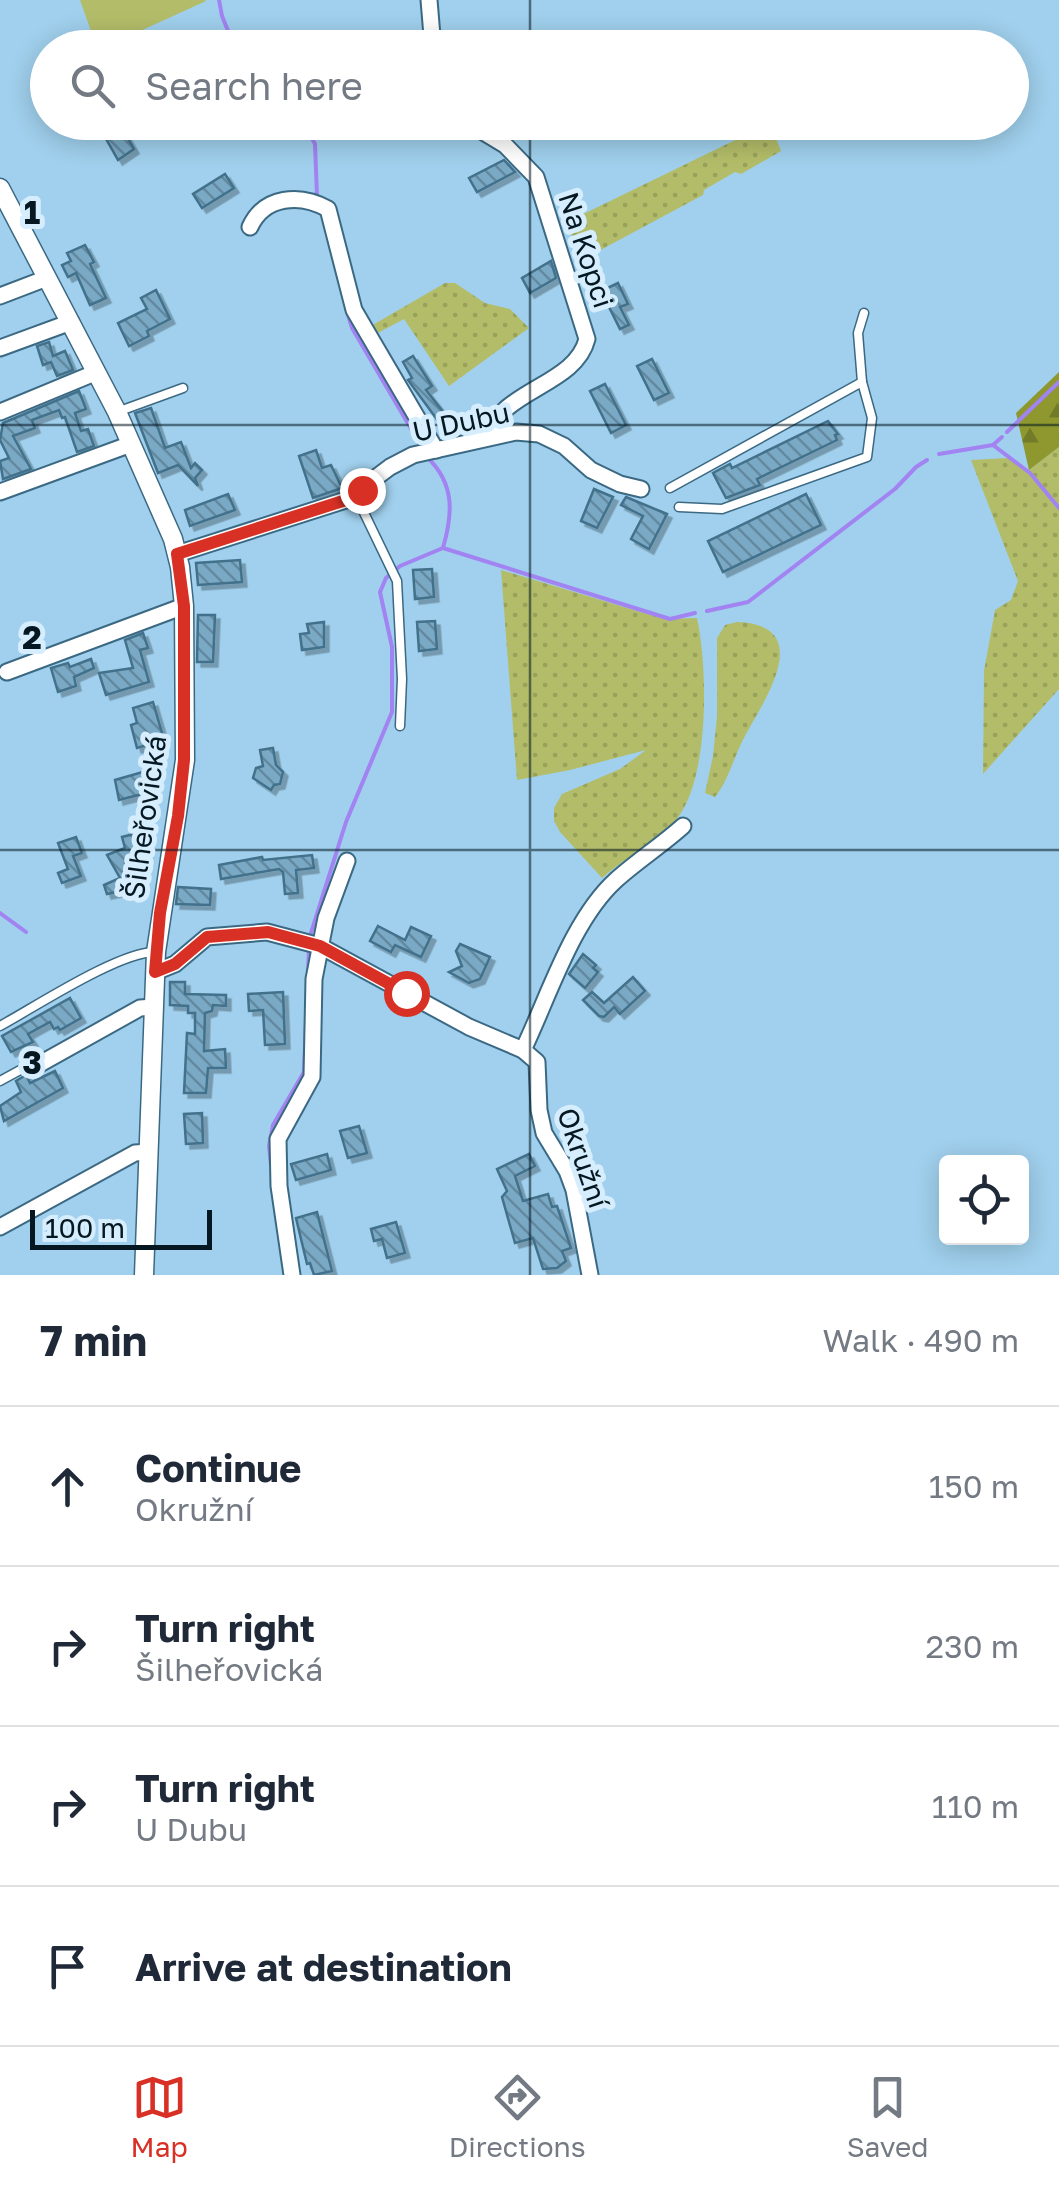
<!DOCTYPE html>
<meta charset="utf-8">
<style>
:root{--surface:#fff;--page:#f2f2f3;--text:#1f2937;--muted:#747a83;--line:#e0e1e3;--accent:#d93025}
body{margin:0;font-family:"Golos Text",sans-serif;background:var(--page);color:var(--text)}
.controls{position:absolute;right:30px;bottom:30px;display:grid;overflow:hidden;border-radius:10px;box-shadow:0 5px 25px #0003}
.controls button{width:90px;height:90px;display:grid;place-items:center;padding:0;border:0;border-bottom:2px solid var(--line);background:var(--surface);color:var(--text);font:50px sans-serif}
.scale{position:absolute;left:30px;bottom:25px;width:182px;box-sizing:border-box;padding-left:10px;border:5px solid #051822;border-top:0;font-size:28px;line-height:35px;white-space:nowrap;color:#051822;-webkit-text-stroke:8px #d5edfc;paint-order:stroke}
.stop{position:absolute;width:30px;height:30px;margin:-22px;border:8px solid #d93025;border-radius:50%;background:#fff}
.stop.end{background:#d93025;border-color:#fff;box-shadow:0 2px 10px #0008}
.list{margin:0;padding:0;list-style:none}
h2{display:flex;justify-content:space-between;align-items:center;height:130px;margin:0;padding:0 40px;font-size:42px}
h2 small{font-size:32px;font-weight:400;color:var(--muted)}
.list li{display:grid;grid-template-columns:65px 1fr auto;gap:30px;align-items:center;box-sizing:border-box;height:160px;padding:0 40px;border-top:2px solid var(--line)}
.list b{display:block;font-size:38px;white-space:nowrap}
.list p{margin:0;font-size:32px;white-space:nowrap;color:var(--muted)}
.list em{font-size:32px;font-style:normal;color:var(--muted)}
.icon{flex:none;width:55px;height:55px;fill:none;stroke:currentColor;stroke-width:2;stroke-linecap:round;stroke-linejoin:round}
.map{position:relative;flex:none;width:1059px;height:1275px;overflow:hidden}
.search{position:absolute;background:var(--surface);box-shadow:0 5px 25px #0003;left:30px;right:30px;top:30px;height:110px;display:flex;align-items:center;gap:25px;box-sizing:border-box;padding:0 35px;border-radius:55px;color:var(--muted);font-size:38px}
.sheet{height:770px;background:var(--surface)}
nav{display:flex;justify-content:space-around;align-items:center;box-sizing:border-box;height:140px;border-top:2px solid var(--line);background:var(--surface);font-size:28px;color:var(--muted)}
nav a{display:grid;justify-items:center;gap:5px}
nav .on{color:var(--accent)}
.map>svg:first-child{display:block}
.grass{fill:url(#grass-dots)}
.forest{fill:url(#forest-firs)}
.park{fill:#b3bd69}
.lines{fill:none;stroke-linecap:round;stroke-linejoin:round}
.stream{stroke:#a283f2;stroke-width:4}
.building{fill:url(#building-back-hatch);stroke:#43718b;stroke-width:2.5;filter:url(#shadow)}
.service-casing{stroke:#3b6983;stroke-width:11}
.minor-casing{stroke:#3b6983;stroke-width:19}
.tertiary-casing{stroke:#3b6983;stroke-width:21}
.service{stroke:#fff;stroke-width:8}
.minor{stroke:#fff;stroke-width:15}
.tertiary{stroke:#fff;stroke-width:18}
.route{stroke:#d93025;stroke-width:12}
.grid{fill:none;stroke:#051822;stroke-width:2.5;stroke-opacity:0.55}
.labels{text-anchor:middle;stroke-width:10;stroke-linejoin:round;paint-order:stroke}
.street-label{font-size:28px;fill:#051822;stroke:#d5edfc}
.grid-label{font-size:32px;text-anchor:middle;font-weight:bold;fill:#051822;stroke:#d5edfc;stroke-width:10;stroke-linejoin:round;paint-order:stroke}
</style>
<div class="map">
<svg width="1059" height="1275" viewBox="0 0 1059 1275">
<defs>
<pattern id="grass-dots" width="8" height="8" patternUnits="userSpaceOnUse" patternTransform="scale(2.5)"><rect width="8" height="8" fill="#b3bd69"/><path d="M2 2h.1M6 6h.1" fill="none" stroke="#98a25b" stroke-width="1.8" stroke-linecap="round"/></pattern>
<pattern id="forest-firs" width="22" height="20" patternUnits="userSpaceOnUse" patternTransform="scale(2.5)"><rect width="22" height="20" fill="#8e982e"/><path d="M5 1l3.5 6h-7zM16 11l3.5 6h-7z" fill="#727b27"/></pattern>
<pattern id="building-back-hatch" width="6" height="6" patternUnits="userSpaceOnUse" patternTransform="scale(2.5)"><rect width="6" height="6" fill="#7aa9c5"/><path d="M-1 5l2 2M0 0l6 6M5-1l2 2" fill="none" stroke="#6289a0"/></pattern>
<filter id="shadow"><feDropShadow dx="4.5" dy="4.5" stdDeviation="0" flood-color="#0004"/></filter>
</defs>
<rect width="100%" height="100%" fill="#a0d0ed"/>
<g class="grass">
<polygon points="770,123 781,151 741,174 735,172 704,190 703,195 580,261 567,222"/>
<polygon points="445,283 455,283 485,303 510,309 529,328 449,386 404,319 376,334 371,326"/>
<polygon points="1059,447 1059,689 983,774 984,671 995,610 1011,600 1018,581 971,460 1007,458 1029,470"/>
<path d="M501,570L664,619L697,618C708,667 710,782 675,821C654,844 624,858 602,878L560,832L554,821V808L562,794L620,769L646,750L570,770L517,780Z"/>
<path d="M737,622C815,625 767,696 746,734C734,755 730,778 715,797L705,793L713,756L717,716V638L725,625Z"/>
</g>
<polygon class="forest" points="1059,372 1059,447 1029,470 1016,413"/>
<polygon class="park" points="80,0 205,0 206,1 105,47 97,48"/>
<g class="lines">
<g class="stream">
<polyline points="219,0 222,16 235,48"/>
<polyline points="303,122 315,144 317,196"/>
<polyline points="348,315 352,328 420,444"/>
<polyline points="1007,432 1059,382"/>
<polyline points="993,445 1030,473 1059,508"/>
<polyline points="939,454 993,445 1002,437"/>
<polyline points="443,548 670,619 695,613"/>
<polyline points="707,611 748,602 895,489 916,467 927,460"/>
<polyline points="0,913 26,932"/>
<path d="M310,936L346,822L392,712V647L380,592L386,578L400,566L443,548C453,513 455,484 427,457"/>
<polyline points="271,1165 269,1146 273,1125 304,1072 309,949"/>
</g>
</g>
<g class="building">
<polygon points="122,128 134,149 118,160 105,137"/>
<polygon points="504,160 515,172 477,192 469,178"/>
<polygon points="225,174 234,188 202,208 193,194"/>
<polygon points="85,245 94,262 90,264 106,298 90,305 76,273 68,277 62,265 71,261 67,253"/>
<polygon points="551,261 556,278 530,293 522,278"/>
<polygon points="618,283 628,304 620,307 629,325 620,329 601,291"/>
<polygon points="156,290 170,319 147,331 149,336 129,346 118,323 147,309 141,298"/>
<polygon points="49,342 53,356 65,351 73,370 57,376 51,362 43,365 37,346"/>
<polygon points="413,356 432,386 426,390 452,423 444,429 408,380 412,378 403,362"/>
<polygon points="652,359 669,393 654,400 637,366"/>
<polygon points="605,384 626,425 611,433 590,391"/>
<polygon points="79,391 86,409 75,413 81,431 88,429 94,446 77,452 65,417 62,418 59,410 32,420 35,428 13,436 31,469 3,479 0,461 9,458 0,440 3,423"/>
<polygon points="151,408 165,448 181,442 191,468 195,463 202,470 195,478 198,486 178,465 158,473 135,413"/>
<polygon points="828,421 838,434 835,435 837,440 757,479 760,485 726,498 713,473 730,464 732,468"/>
<polygon points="316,450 322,468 331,465 342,488 313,498 299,456"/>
<polygon points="594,489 613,497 597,528 581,521"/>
<polygon points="228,494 235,510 190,526 185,510"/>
<polygon points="806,494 821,525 723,572 708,541"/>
<polygon points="626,497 667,514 649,549 631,539 643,516 621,505"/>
<polygon points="240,560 242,582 198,585 196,563"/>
<polygon points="432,569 434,597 415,599 413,570"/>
<polygon points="198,615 215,615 213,662 197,662"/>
<polygon points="435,621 437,649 419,651 417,622"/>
<polygon points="324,622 324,647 302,650 300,634 309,633 307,624"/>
<polygon points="143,633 148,648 140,650 149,682 106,695 99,673 133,668 125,640"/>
<polygon points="91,659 94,668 74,677 76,686 58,692 51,668 68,663 70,667"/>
<polygon points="153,702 164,740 137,748 131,725 137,723 133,708"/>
<polygon points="273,748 276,765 283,772 280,784 274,785 271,790 253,778 256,768 263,766 260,750"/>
<polygon points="146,771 150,792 119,800 115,780"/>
<polygon points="141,832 148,857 125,863 131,889 107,894 104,885 120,878 107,855 125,848 122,837"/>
<polygon points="76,837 82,853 73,856 81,876 62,883 58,873 68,869 58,843"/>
<polygon points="312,855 314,868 296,870 298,893 285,894 283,872 279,869 221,879 219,865 262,857 263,860"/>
<polygon points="178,887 211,889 210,905 176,904"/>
<polygon points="378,926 405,940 411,927 431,936 421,957 395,945 391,952 370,941"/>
<polygon points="460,944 490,957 480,979 469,983 449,972 462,966 456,951"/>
<polygon points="583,954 596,965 593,968 598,972 585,988 569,974"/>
<polygon points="633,977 645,991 620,1014 614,1007 604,1017 599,1016 583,1000 592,992 604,1003"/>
<polygon points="170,982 185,982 185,994 226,995 226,1006 213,1005 212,1011 205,1013 204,1051 225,1049 226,1068 208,1068 206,1093 184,1093 187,1033 195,1034 195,1013 188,1013 188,1006 170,1005"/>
<polygon points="283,992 285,1044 265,1045 263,1010 249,1011 248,994"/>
<polygon points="70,998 81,1018 60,1030 58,1027 54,1029 50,1022 28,1034 33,1042 11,1052 2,1036"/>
<polygon points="55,1071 63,1088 4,1121 0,1106 21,1092 16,1081 26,1075 30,1083"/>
<polygon points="202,1113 203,1143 186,1144 184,1114"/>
<polygon points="359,1126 367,1153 348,1158 340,1131"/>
<polygon points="327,1154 331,1170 296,1180 291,1164"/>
<polygon points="529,1154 535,1166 515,1176 523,1201 548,1194 552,1207 557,1206 571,1248 562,1251 566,1261 557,1268 543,1269 533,1238 515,1243 502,1197 507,1191 497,1169"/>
<polygon points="317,1212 332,1271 314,1275 310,1263 307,1264 296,1218"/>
<polygon points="396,1222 405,1253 387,1258 382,1239 374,1241 371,1229"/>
</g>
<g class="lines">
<g class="service-casing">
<g id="service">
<polyline points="117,412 183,388"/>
<polyline points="670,488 862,382 858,333 864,313"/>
<polyline points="355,494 397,581 402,679 400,726"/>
<polyline points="679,507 722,509 867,457 872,418 862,382"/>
<path d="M0,1026C35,1007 120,951 156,952"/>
<polyline points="0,1081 33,1063 38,1065"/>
</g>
</g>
<g class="minor-casing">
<g id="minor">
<polyline points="429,0 433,48"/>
<path d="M467,122L505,145L536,177L587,339C575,386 503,388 485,438"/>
<path d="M250,227C264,196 300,193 328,209L354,310L436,450"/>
<polyline points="0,296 47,278"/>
<polyline points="0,348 71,322"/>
<polyline points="0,412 97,372"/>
<polyline points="0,492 131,444"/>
<polyline points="177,554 346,500 390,467 413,455 516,432 539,434 564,446 591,470 620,484 641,489"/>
<polyline points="7,672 184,606"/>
<polyline points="155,972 175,964 207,937 267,932 320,946 469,1027 523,1050 537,1062 539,1110 544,1133 567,1171 574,1190 590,1275"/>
<path d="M523,1050C549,996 572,920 616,880C637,861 662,845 683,826"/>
<polyline points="38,1065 140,1008 154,1007"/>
<polyline points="0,1227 135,1153 149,1152"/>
<polyline points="292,1275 279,1186 278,1139 312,1077 314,979 326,918 347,861"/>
</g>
</g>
<g class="tertiary-casing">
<polyline id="tertiary" points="0,188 117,412 173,539 180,567 184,606 185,760 156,952 144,1275"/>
</g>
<use href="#service" class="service"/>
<use href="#minor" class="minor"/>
<use href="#tertiary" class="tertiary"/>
</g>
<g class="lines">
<polyline class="route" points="362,490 346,500 177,554 184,606 184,760 178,816 160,913 155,972 175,964 207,937 268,932 320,946 406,993"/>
</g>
<path class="grid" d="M530,0V48M530,122V1275M0,425H1059M0,850H1059"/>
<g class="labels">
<g class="street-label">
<text transform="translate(586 250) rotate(72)" y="10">Na Kopci</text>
<text transform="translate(461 422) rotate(-12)" y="10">U Dubu</text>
<text transform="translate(145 817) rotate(-82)" y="10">Šilheřovická</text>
<text transform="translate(583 1158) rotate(71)" y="10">Okružní</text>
</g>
</g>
<g class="grid-label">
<text x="32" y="224">1</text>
<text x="32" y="649">2</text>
<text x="32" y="1074">3</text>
</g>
</svg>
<div class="controls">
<button><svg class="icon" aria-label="locate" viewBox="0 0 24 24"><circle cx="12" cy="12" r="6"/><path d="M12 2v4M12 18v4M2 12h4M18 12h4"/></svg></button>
</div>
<div class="scale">100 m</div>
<div class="stop" style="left:406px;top:993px"></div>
<div class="stop end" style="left:362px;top:490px"></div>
<div class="search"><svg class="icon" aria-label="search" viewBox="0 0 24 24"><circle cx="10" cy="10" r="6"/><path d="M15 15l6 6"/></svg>Search here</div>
</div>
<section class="sheet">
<h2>7 min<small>Walk · 490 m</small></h2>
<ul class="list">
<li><svg class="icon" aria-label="ahead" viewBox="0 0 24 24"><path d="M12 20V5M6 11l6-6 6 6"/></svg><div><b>Continue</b><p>Okružní</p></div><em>150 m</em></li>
<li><svg class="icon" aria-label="right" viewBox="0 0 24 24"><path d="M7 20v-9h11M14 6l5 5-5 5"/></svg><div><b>Turn right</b><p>Šilheřovická</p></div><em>230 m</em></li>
<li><svg class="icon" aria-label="right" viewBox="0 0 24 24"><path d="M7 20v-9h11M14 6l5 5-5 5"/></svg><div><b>Turn right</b><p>U Dubu</p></div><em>110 m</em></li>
<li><svg class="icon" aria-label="arrive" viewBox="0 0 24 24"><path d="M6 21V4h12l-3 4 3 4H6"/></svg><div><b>Arrive at destination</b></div></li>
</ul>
</section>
<nav>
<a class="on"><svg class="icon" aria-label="map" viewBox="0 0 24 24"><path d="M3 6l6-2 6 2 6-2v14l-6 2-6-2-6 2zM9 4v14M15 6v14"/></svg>Map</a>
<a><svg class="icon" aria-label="directions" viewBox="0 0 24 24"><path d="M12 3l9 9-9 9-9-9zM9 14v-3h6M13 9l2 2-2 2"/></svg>Directions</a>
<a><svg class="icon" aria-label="saved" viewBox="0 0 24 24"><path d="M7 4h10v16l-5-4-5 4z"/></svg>Saved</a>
</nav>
